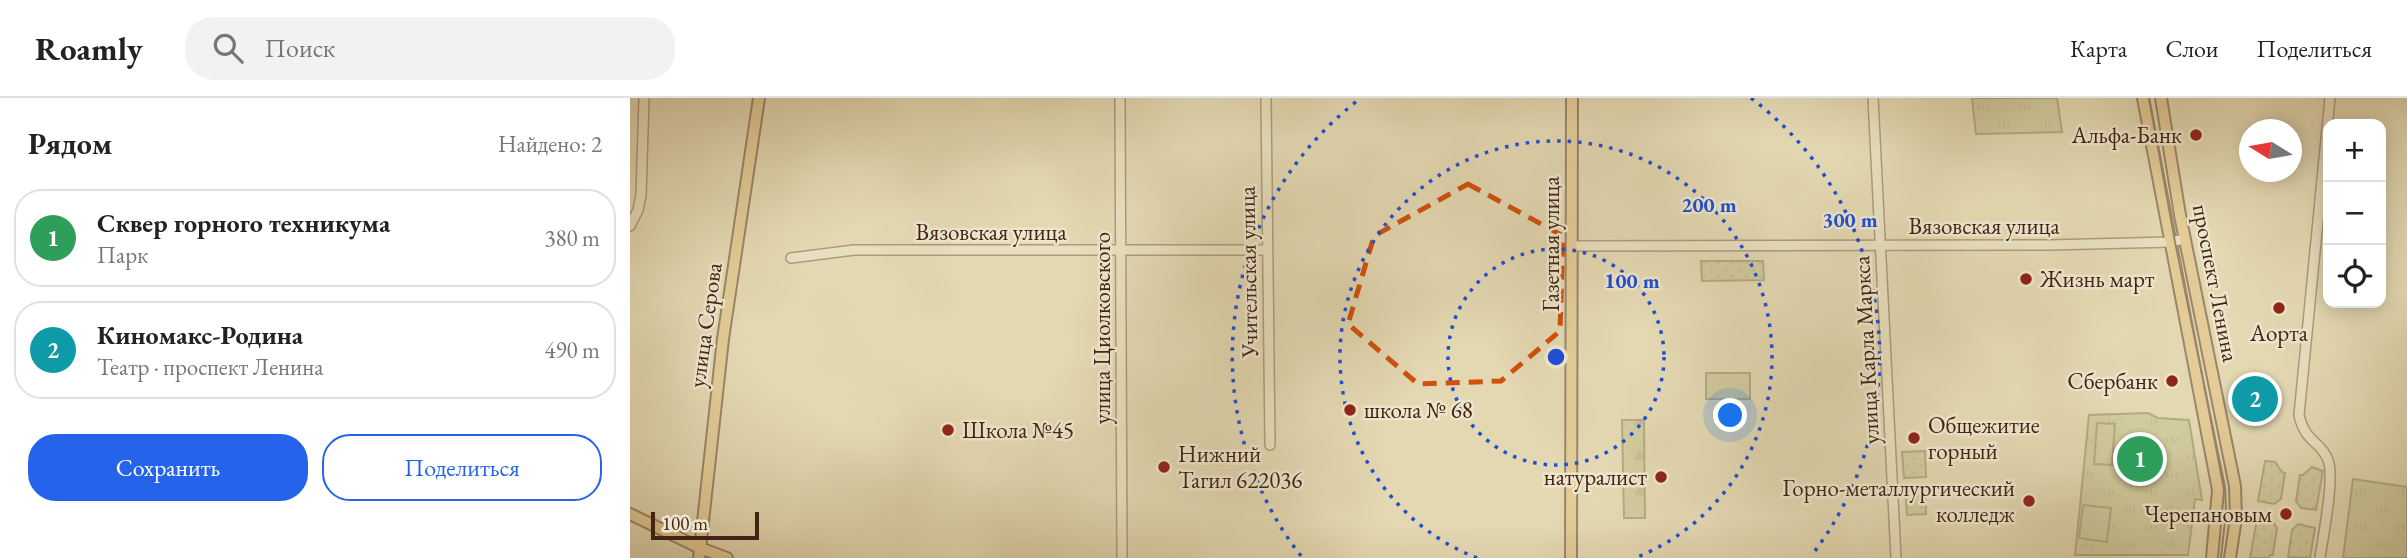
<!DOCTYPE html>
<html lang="ru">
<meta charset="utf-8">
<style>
:root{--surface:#fff;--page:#f2f2f2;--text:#222;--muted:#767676;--line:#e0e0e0;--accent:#2563eb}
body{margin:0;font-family:"EB Garamond",serif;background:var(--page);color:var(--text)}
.controls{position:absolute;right:21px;top:21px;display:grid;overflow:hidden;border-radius:14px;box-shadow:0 4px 18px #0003}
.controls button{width:63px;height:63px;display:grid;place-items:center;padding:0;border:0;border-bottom:2px solid var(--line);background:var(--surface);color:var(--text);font:35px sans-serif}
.compass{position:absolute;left:1609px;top:21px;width:63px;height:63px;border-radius:50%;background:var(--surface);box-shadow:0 4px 18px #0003;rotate:281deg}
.scale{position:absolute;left:21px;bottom:18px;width:108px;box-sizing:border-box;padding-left:7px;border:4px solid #422314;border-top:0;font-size:19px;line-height:24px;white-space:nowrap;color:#422314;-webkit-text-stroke:5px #ede6cd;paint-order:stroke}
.you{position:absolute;left:1101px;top:318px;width:24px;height:24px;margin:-18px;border:5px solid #fff;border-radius:50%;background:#1a73e8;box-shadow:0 0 0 10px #1a73e833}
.badge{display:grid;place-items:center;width:46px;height:46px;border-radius:50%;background:var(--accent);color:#fff;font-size:23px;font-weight:700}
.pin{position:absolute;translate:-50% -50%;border:4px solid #fff;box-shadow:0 2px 7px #0006}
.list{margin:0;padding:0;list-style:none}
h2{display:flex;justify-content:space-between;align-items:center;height:91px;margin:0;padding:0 28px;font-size:30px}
h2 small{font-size:23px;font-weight:400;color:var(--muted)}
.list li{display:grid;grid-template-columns:46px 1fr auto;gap:21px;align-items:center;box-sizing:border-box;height:98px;margin:0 14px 14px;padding:0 14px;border:2px solid var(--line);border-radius:28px}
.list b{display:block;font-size:26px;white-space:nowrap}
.list p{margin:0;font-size:23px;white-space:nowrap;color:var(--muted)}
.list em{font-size:23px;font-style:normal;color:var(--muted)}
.actions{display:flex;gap:14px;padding:21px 28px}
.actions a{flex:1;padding:16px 0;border:2px solid var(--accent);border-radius:28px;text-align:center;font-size:24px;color:var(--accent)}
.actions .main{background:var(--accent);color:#fff}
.icon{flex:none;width:38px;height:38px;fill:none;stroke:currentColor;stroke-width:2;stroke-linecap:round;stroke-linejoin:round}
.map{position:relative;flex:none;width:1777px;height:460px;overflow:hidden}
header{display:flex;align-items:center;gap:42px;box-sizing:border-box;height:98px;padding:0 35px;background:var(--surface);border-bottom:2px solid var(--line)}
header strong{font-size:33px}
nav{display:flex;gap:38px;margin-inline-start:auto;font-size:24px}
.search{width:490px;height:63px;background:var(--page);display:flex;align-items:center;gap:18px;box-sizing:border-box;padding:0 24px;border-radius:28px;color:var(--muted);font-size:26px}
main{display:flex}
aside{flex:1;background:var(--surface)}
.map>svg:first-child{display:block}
.grass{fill:url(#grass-dots);stroke:#7e704e;stroke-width:2}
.forest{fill:url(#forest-firs);stroke:#7e704e;stroke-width:2}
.park{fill:url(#park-tufts);stroke:#7e704e;stroke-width:2}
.garden{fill:#bbbc87;stroke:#7e704e;stroke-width:2}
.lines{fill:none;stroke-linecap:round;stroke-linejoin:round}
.minor-casing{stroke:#6a503c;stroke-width:12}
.major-casing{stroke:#422314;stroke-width:14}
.minor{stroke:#ede6cd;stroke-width:9}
.major{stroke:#e2bc79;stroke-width:10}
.tram{stroke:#422314;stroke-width:2}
.marked{fill:none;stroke:#cf510d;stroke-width:5;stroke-dasharray:14 9;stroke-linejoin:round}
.ring{fill:none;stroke:#1d4ed8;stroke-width:3.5;stroke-dasharray:3.5 7}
.poi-dot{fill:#8f2418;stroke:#ede6cd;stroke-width:2.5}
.labels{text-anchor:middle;stroke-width:5;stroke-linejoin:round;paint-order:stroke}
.poi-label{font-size:23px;fill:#422314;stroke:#ede6cd;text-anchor:end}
.street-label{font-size:23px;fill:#422314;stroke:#ede6cd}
.centre{fill:#1d4ed8;stroke:#ede6cd;stroke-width:3.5}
.ring-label{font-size:21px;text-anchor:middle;font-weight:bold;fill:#1d4ed8;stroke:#ede6cd;stroke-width:5;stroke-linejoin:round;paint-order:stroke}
</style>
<header>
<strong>Roamly</strong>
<div class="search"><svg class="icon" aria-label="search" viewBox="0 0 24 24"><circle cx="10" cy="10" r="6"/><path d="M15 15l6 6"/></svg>Поиск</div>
<nav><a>Карта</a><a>Слои</a><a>Поделиться</a></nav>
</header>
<main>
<aside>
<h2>Рядом<small>Найдено: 2</small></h2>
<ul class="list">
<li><span class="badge" style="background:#2e9e5b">1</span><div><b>Сквер горного техникума</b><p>Парк</p></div><em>380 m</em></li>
<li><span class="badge" style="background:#0f9aa8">2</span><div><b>Киномакс-Родина</b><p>Театр · проспект Ленина</p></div><em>490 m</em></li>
</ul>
<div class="actions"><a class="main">Сохранить</a><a>Поделиться</a></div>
</aside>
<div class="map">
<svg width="1777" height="460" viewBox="0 0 1777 460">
<defs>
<pattern id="grass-dots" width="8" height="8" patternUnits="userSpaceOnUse" patternTransform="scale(1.75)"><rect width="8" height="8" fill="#bbbc87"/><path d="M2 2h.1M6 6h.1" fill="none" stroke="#a2a174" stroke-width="1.8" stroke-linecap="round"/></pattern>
<pattern id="forest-firs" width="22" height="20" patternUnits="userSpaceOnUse" patternTransform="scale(1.75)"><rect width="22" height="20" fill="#bbbc87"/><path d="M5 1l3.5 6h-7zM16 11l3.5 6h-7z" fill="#a2a174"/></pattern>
<pattern id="park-tufts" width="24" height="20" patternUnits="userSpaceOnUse" patternTransform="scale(1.75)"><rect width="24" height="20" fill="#bbbc87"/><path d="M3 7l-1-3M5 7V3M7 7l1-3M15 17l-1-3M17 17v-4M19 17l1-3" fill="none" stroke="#a2a174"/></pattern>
</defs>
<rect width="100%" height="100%" fill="#e3d8b2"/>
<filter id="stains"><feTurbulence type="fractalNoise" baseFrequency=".00286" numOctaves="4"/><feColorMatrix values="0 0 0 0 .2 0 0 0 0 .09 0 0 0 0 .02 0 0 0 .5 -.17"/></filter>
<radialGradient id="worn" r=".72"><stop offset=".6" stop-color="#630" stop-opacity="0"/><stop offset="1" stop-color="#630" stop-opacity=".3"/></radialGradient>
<g class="grass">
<polygon points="1071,163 1133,163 1134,182 1072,183"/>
<polygon points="1295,353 1296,379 1274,380 1272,354"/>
<polygon points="1635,363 1645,364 1652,374 1655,375 1651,401 1644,406 1628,403"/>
<polygon points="1682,369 1693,373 1686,412 1671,410 1666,403 1670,377 1673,377"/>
<polygon points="1295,387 1296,416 1277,417 1275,388"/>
<polygon points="1627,421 1642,423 1647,430 1643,457 1640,457 1639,460 1620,460"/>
<polygon points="1668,426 1685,430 1680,460 1658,459 1662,432"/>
</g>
<polygon class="forest" points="992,322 1014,322 1015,420 994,420"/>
<g class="park">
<polygon points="1342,0 1427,0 1432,34 1346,36"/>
<polygon points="1518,315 1528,320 1559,322 1572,402 1565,401 1558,457 1445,457 1459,317"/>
<polygon points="1723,381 1777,389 1777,460 1713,460"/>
</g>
<g class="garden">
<rect x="1076" y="275" width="44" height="26"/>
<polygon points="1467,325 1485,326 1482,367 1464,366"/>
<polygon points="1453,407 1481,410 1477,444 1449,440"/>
</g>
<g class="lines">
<g class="minor-casing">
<g id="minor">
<polyline points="490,0 492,460"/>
<polyline points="636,0 640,347"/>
<polyline points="1243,0 1266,460"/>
<polyline points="0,128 8,112 11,97 14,0"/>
<polyline points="942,148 1420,147 1540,144 1555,141"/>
<polyline points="161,160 224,152 637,152"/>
<path d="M1690,460C1693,438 1705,379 1698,362C1691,343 1675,345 1669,317L1700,0"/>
</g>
</g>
<g class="major-casing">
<g id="major">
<polyline points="1513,0 1588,392 1582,460"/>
<polyline points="1531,0 1550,117 1605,388 1606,420 1600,460"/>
<polyline points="0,416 70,450 97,460"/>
<polyline points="69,460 93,241 129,0"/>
<polyline points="941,460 942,0"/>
</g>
</g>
<use href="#minor" class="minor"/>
<use href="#major" class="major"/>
<polyline class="tram" points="1519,0 1545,144 1595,389 1596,413 1591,460"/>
</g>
<path d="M0 0H1777V460H0ZM838,86L933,138L930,233L871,283L788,286L718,226L744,138Z" fill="#e3d8b2" fill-opacity=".55" fill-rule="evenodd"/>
<path class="marked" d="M838,86L933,138L930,233L871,283L788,286L718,226L744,138Z"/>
<g class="ring">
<circle cx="926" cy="259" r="108"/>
<path d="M847 460A216 216 0 1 1 1005 460"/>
<path d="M671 458A324 324 0 0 1 731 0M1121 0A324 324 0 0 1 1181 458"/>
</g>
<g class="poi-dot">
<circle cx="1566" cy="37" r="7"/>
<circle cx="1396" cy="181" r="7"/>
<circle cx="1649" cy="210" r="7"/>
<circle cx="1542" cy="283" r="7"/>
<circle cx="720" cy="312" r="7"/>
<circle cx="318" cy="332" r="7"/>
<circle cx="1284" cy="340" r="7"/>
<circle cx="534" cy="369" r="7"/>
<circle cx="1031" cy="379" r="7"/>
<circle cx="1399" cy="403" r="7"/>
<circle cx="1656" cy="416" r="7"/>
</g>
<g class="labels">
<g class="poi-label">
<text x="1552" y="45">Альфа-Банк</text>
<text x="1410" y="189" text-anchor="start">Жизнь март</text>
<text x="1649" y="243" text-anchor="middle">Аорта</text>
<text x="1528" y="291">Сбербанк</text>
<text x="734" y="320" text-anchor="start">школа № 68</text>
<text x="1298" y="335" text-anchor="start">Общежитие<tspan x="1298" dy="26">горный</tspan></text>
<text x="332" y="340" text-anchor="start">Школа №45</text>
<text x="548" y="364" text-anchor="start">Нижний<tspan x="548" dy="26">Тагил 622036</tspan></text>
<text x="1017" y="387">натуралист</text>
<text x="1385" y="398">Горно-металлургический<tspan x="1385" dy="26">колледж</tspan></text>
<text x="1642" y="424">Черепановым</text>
</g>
<g class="street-label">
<text x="1354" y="136">Вязовская улица</text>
<text x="361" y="142">Вязовская улица</text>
<text transform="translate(921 146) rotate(-90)" y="8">Газетная улица</text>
<text transform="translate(618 174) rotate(-91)" y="8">Учительская улица</text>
<text transform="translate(1586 185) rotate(79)" y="8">проспект Ленина</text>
<text transform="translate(75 227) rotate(-82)" y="8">улица Серова</text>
<text transform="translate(472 230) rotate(-90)" y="8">улица Циолковского</text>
<text transform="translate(1236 252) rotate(-93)" y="8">улица Карла Маркса</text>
</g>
</g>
<circle cx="926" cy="259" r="10" class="centre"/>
<g class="ring-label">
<text x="1079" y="114">200 m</text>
<text x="1220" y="129">300 m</text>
<text x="1002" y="190">100 m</text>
</g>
<rect width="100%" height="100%" filter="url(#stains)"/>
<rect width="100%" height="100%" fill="url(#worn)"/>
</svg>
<div class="controls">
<button>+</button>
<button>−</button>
<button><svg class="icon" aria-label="locate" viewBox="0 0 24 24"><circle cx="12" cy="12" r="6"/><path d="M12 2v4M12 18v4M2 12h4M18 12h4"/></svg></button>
</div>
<svg class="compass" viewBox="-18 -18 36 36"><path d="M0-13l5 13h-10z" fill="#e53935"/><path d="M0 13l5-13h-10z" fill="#767676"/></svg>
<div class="scale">100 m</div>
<div class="you"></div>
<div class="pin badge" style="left:1510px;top:361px;background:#2e9e5b">1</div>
<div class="pin badge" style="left:1625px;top:301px;background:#0f9aa8">2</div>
</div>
</main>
